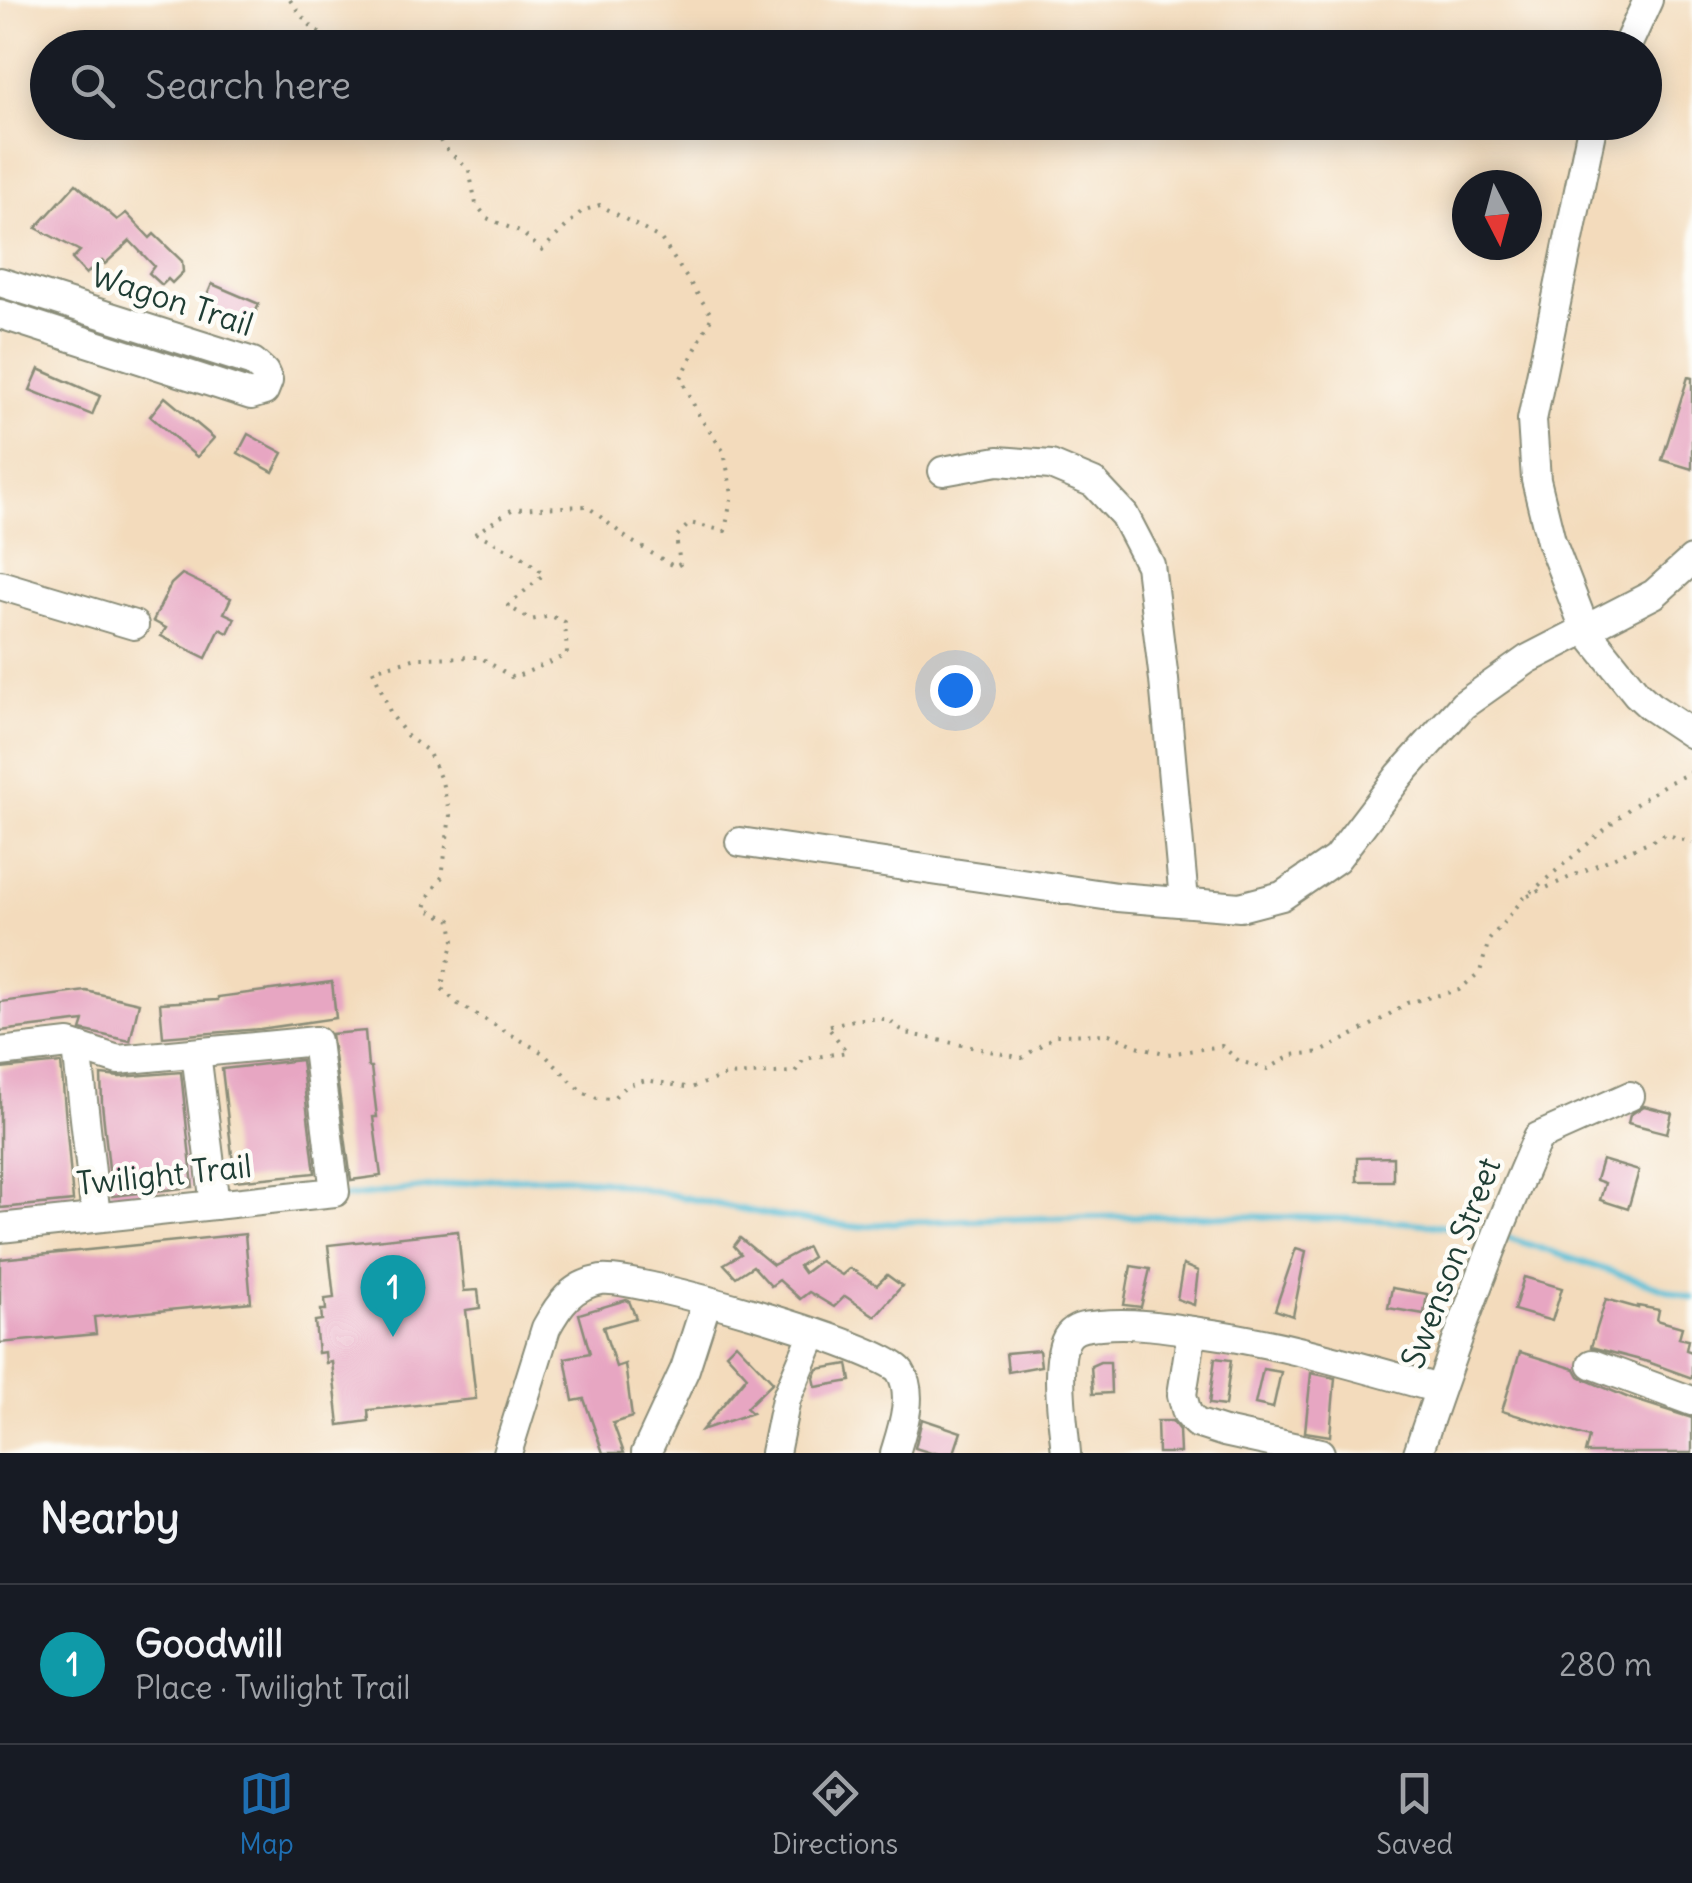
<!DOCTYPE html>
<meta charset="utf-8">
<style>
:root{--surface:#171b24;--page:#242831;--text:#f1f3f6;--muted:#9ea1a6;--line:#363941;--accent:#1f6fb2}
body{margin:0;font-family:Delius,sans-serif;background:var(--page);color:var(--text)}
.compass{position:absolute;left:1452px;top:170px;width:90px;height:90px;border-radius:50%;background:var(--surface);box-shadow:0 5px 25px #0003;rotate:174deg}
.you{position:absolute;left:955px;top:690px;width:35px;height:35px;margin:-25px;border:8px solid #fff;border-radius:50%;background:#1a73e8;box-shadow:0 0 0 15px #1a73e833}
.badge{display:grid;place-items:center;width:65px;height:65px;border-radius:50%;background:var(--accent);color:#fff;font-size:32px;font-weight:700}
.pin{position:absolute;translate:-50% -82px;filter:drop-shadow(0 2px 5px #0008)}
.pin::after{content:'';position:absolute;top:52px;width:35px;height:30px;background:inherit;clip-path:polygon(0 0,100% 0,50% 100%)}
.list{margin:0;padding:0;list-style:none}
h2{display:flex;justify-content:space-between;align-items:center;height:130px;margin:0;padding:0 40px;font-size:42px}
h2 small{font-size:32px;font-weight:400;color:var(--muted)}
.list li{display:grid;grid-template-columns:65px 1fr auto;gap:30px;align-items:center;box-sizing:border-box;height:160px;padding:0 40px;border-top:2px solid var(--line)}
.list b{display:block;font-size:38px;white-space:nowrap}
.list p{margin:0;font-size:32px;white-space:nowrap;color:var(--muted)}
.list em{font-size:32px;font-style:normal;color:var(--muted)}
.icon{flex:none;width:55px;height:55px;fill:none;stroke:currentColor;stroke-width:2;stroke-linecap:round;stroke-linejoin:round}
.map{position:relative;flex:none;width:1692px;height:1453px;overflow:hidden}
.search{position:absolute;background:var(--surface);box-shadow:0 5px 25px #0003;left:30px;right:30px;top:30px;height:110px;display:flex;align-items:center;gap:25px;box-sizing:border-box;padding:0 35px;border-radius:55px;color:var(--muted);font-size:38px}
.sheet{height:290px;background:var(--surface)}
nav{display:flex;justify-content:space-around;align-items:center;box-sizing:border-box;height:140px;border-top:2px solid var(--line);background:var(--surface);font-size:28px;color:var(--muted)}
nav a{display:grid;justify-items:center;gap:5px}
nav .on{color:var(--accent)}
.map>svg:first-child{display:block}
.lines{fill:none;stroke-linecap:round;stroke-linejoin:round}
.stream{stroke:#58bed6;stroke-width:6}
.building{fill:#e7a6c2}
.minor-casing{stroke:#898c78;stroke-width:32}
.path{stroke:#898c78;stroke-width:4;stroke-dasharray:2.5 8;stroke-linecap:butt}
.minor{stroke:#fff;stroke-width:28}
.labels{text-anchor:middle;stroke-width:9;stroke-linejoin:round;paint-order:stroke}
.street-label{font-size:32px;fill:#1f3d34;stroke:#fdfcf7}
</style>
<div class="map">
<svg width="1692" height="1453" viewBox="0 0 1692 1453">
<rect width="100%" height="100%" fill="#fdfcf7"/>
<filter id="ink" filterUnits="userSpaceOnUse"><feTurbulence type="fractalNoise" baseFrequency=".01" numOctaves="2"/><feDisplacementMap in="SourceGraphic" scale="20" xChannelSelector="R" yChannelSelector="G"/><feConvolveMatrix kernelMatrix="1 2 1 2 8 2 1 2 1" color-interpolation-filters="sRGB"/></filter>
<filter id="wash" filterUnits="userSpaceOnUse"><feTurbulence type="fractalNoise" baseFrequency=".0048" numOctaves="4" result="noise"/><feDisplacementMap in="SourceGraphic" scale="40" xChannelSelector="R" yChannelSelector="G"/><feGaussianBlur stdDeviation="2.25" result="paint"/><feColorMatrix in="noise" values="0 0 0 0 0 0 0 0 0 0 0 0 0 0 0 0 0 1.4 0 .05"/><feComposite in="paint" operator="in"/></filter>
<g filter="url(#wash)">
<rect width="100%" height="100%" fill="#f3dbbc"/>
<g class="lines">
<g class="stream">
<polyline points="101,1195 153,1199"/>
<path d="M340,1198L497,1179L564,1177L604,1181L775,1216L856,1227L901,1222C1026,1219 1151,1214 1277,1217C1348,1218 1421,1220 1491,1234"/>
<polyline points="1503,1236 1692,1298"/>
</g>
</g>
<g id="blocks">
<g class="building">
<polygon points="76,184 117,220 126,213 150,238 154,234 182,261 183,272 172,283 168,279 162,285 149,273 154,266 130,241 105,264 102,261 86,274 72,259 80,251 36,228"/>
<polygon points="212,284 259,304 249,327 202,307"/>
<polygon points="39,369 100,396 92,415 30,390"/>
<polygon points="1688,377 1692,378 1692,469 1662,460"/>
<polygon points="165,397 214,438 197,457 150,416"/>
<polygon points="248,434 283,453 273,472 238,453"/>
<polygon points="182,574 231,598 224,613 235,618 228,633 220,629 206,658 161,636 166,628 153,621 171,584"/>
<polygon points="332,982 336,1018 260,1029 163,1037 160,1003 218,1000 218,997"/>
<polygon points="86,991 139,1003 130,1041 81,1030 84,1021 0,1031 0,1002"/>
<polygon points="365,1031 368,1067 371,1067 377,1117 373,1117 381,1176 351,1180 331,1034"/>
<polygon points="301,1060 315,1173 235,1181 222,1069"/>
<polygon points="61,1063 73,1201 0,1208 0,1069"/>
<polygon points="181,1072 193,1187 112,1196 102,1104 101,1075 120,1077"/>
<polygon points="1644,1106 1672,1113 1667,1133 1628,1123 1630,1115"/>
<polygon points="1393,1157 1393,1181 1357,1181 1357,1158"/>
<polygon points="1602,1160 1639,1171 1628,1209 1600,1200 1605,1183 1596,1180"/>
<polygon points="458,1231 464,1291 478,1290 480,1308 466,1310 476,1399 368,1410 369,1421 339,1425 332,1362 326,1363 325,1352 318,1353 315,1321 322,1320 321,1310 326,1310 325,1299 334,1298 328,1245"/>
<polygon points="245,1234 251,1302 94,1317 96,1334 0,1343 0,1259"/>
<polygon points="740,1238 773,1265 807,1247 812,1257 799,1266 804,1273 820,1261 842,1275 850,1268 877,1285 887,1275 902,1286 875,1316 845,1296 834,1307 809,1292 800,1299 779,1280 771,1286 753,1266 736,1277 724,1264 741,1254 734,1246"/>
<polygon points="1296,1248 1306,1251 1293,1316 1275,1310"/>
<polygon points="1183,1265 1198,1271 1194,1305 1177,1299"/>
<polygon points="1131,1266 1150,1269 1141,1307 1124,1305"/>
<polygon points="1524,1277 1562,1288 1552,1321 1514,1310"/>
<polygon points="1392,1288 1427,1294 1424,1314 1388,1308"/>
<polygon points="1606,1299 1638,1308 1638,1306 1659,1310 1657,1320 1682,1327 1679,1338 1688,1340 1686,1350 1692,1352 1692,1378 1648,1362 1591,1347"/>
<polygon points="626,1300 629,1301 636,1318 603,1327 616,1367 625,1364 632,1417 613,1423 624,1453 603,1453 584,1399 573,1401 565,1358 590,1353 579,1314"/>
<polygon points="736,1343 773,1382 746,1408 752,1413 702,1430 747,1376 726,1353"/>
<polygon points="1039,1350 1041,1366 1008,1372 1006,1353"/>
<polygon points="1520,1352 1575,1369 1579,1376 1586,1380 1629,1398 1692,1418 1692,1453 1585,1453 1589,1437 1502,1411"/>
<polygon points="1215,1358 1231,1360 1225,1406 1209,1404"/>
<polygon points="1100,1362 1110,1362 1111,1393 1093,1394 1091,1366"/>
<polygon points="848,1364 851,1381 816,1387 814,1378 818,1369"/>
<polygon points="1263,1369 1281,1372 1273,1408 1255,1404"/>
<polygon points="1311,1373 1335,1378 1330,1436 1305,1432"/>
<polygon points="922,1419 961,1432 954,1453 931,1453 915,1448"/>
<polygon points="1157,1421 1172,1421 1179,1430 1180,1453 1158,1453"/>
</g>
</g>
</g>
<g filter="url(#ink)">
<use href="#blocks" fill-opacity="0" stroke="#898c78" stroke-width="2.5"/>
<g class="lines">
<g class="minor-casing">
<g id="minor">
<polyline points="1626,48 1648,0"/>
<polyline points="1593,122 1532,420 1536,480 1551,541 1585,629 1637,694 1650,706 1692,734"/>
<polyline points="0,282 253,362 264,372 268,381 264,391 251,395 0,314"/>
<polyline points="943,471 998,461 1051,465 1094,483 1124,515 1150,565 1164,680 1184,901"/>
<polyline points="0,585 134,625"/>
<polyline points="740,842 1117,897 1240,907 1282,896 1336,859 1400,775 1463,705 1528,659 1654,594 1692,560"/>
<polyline points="77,1047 96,1217"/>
<polyline points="0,1052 69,1044 118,1060 316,1041 335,1192 0,1228"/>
<polyline points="196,1053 215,1205"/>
<polyline points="1192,1331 1182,1395 1187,1413 1196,1423 1224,1432 1320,1453"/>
<polyline points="1592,1364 1692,1401"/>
<path d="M507,1453L546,1328C559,1304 572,1285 601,1280C635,1275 883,1347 900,1371C915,1394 902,1430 895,1453"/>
<polyline points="646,1453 685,1369 707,1301"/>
<polyline points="775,1453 786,1399 814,1333"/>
<path d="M1066,1453C1064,1426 1051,1351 1071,1333C1079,1326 1090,1326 1100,1325C1135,1322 1165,1327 1200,1332C1281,1343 1360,1367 1439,1389"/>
<path d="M1418,1453C1454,1346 1492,1241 1538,1137L1630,1096"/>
</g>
</g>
<g class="path">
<path d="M290,0C308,27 323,40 356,48"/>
<polyline points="430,122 443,146 469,170 476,204 487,218 522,233 542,250 582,211 600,205 661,239 712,316 681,378 699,416 724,452 732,494 725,531 690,523 676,537 680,564 675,567 628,539 587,506 513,509 476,533 521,556 544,574 508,606 531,620 551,616 565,622 567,655 513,678 480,657 417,658 373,670 391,714 408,737 428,751 442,782 450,815 442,877 428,897 425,909 451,920 454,941 441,988 458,1004 543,1053 582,1092 597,1098 612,1099 626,1086 646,1080 691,1088 726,1075 795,1072 804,1059 847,1052 827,1026 858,1019 887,1019 906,1033 1022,1058 1056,1035 1109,1034 1137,1046 1168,1054 1222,1046 1239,1061 1268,1069 1292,1055 1321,1052 1377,1022 1407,1003 1459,990 1480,972 1489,940 1524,898 1630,808 1666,784 1692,772"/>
<polyline points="1528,896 1666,834 1692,843"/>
</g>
<use href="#minor" class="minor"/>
</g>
</g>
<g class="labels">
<g class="street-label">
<text transform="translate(172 300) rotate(18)" y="11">Wagon Trail</text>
<text transform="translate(164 1175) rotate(-6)" y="11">Twilight Trail</text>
<text transform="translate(1451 1263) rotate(-69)" y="11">Swenson Street</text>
</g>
</g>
</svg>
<svg class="compass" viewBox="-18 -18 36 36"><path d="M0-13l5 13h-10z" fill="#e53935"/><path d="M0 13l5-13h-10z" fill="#9ea1a6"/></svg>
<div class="you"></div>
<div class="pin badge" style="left:393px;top:1337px;background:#0f9aa8">1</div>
<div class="search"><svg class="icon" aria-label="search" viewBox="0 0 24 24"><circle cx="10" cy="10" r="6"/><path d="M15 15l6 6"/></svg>Search here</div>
</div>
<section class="sheet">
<h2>Nearby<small></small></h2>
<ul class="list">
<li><span class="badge" style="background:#0f9aa8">1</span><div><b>Goodwill</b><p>Place · Twilight Trail</p></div><em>280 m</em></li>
</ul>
</section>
<nav>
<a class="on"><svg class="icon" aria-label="map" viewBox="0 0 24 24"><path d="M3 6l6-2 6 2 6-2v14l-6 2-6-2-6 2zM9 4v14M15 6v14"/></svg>Map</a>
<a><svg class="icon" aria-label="directions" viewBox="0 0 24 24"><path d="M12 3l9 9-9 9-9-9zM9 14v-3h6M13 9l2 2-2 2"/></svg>Directions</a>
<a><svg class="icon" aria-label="saved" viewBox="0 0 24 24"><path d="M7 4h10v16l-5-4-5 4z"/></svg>Saved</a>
</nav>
